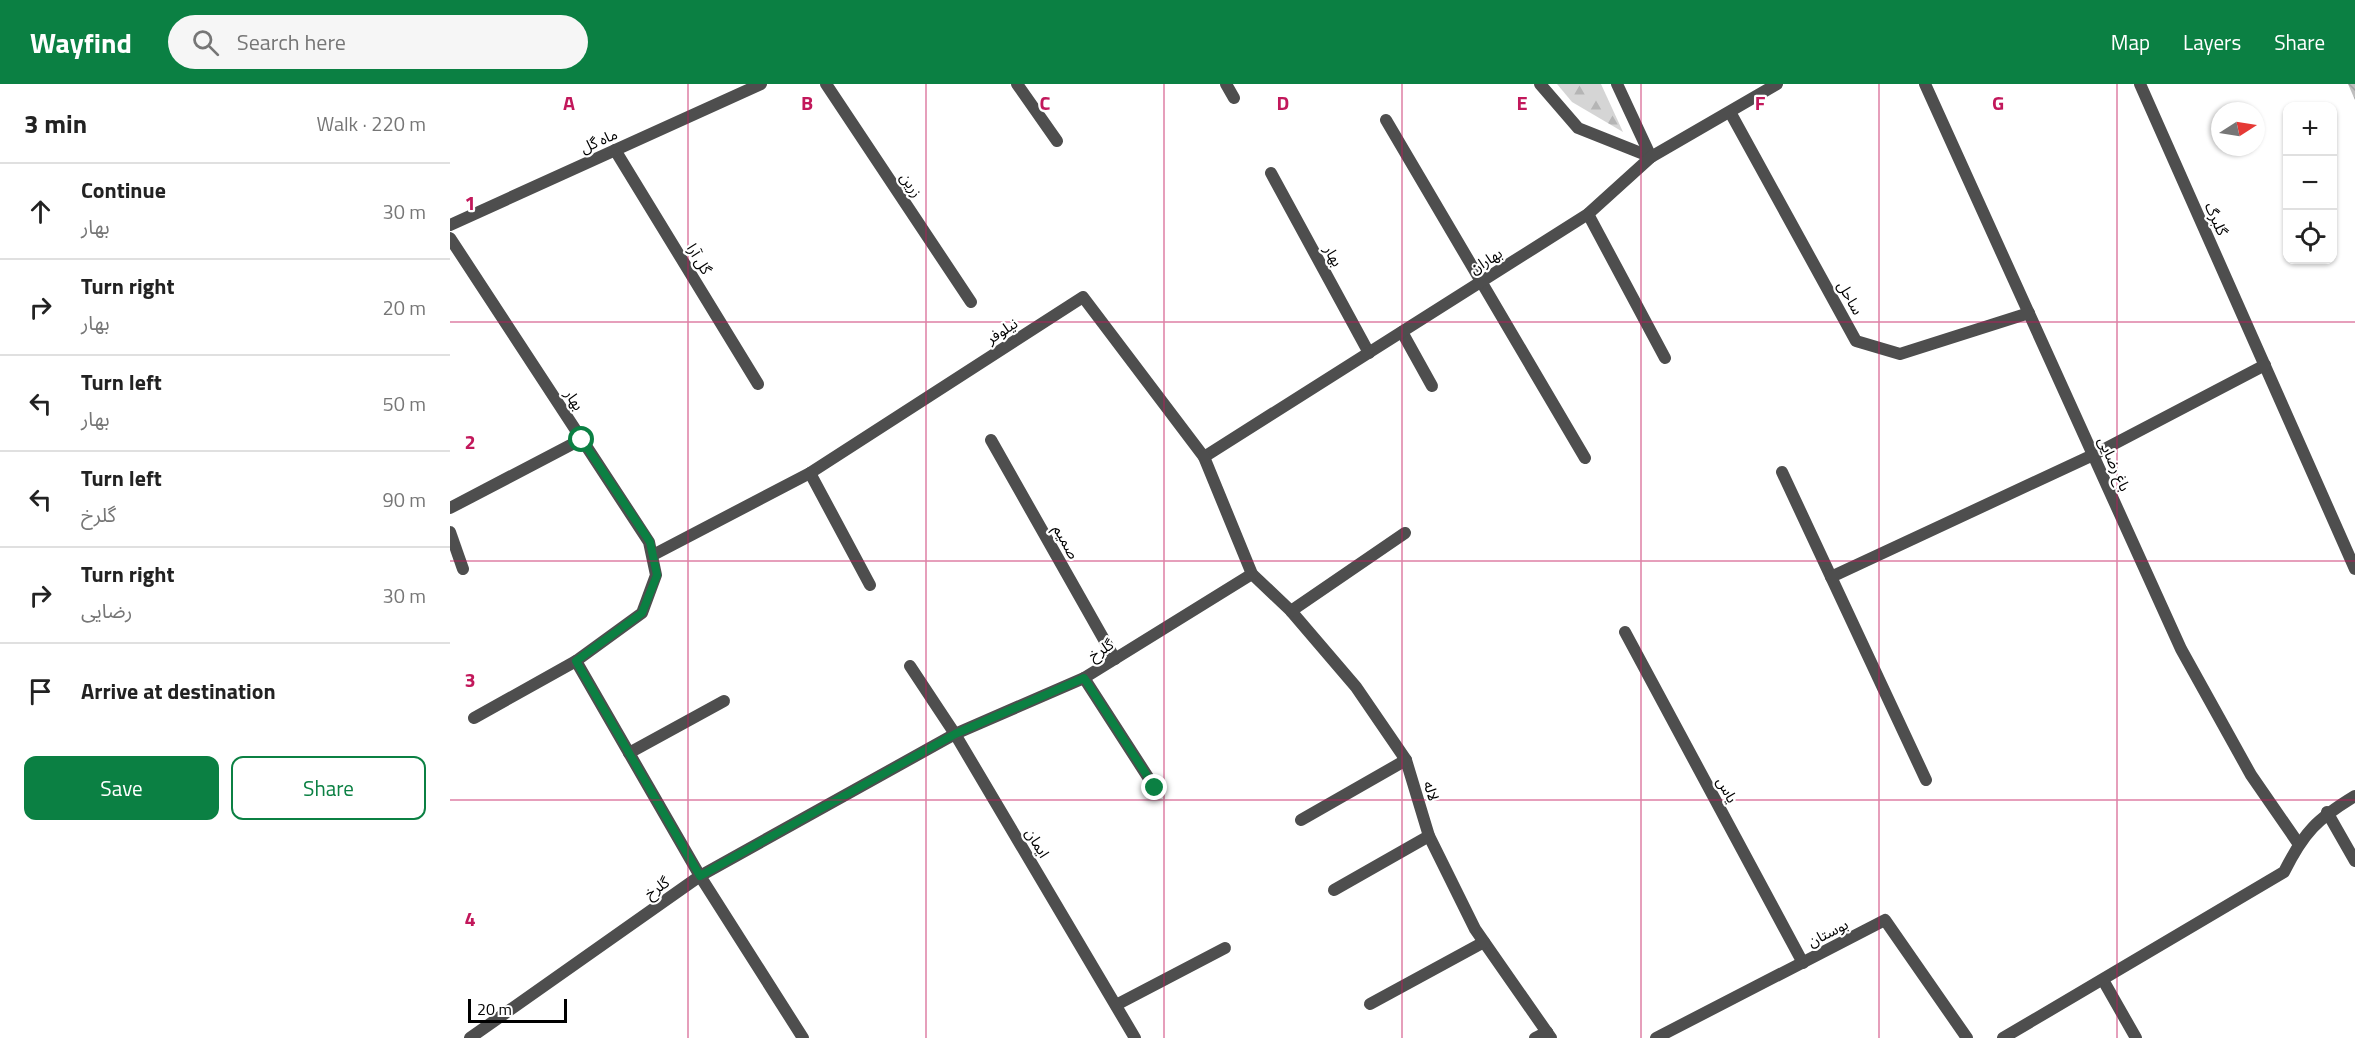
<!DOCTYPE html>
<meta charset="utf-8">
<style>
:root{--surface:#fff;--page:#f6f6f6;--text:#222;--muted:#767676;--line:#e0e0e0;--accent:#0b8043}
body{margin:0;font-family:"Titillium Web","Noto Sans Arabic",sans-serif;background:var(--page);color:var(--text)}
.controls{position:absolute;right:18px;top:18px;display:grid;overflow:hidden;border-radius:12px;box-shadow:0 2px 4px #0004}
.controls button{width:54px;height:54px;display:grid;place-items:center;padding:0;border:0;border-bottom:2px solid var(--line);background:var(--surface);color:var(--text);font:30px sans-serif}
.compass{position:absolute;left:1761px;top:18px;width:54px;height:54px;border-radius:50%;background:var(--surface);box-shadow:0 2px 4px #0004;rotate:78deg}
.scale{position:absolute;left:18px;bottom:15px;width:99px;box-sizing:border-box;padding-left:6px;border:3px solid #000;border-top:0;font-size:16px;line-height:21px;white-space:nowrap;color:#000;-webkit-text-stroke:4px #fff;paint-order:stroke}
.stop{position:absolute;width:18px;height:18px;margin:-14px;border:4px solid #0b8043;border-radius:50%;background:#fff}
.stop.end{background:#0b8043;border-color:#fff;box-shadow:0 2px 6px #0008}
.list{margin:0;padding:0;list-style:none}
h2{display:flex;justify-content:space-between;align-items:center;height:78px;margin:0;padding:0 24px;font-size:26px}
h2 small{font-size:20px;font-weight:400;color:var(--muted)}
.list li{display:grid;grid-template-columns:39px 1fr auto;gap:18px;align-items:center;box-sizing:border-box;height:96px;padding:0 24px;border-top:2px solid var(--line)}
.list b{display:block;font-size:22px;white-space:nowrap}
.list p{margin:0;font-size:20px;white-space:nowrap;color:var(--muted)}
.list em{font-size:20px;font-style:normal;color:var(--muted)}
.actions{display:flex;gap:12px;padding:18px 24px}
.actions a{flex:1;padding:14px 0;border:2px solid var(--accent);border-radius:12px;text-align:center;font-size:21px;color:var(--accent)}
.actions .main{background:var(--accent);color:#fff}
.icon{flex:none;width:33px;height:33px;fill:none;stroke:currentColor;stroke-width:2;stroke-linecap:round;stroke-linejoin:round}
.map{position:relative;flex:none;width:1905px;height:954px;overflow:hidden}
header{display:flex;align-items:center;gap:36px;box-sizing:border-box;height:84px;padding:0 30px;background:var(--accent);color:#fff}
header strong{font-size:28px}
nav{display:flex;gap:33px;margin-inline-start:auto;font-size:21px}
.search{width:420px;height:54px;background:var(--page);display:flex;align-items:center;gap:15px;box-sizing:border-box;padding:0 21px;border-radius:33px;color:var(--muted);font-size:22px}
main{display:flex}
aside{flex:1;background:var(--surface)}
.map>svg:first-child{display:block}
.forest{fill:url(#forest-firs)}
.building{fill:url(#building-back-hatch)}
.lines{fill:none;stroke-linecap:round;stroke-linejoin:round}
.service{stroke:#4e4e4e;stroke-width:12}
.minor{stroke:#4e4e4e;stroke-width:12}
.route{stroke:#0b8043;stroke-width:8}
.grid{fill:none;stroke:#c2185b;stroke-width:1.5;stroke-opacity:0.55}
.labels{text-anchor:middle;stroke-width:4.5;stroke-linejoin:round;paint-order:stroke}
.street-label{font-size:15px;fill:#000;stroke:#fff}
.grid-label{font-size:20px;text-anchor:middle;font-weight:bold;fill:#c2185b;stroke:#fff;stroke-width:4.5;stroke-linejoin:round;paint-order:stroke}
</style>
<header>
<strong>Wayfind</strong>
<div class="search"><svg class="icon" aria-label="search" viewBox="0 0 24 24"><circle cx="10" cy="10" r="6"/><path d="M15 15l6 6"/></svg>Search here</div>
<nav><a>Map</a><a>Layers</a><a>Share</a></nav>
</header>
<main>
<aside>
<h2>3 min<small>Walk · 220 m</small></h2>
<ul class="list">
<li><svg class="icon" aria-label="ahead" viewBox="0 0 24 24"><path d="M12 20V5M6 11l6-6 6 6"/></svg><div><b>Continue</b><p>بهار</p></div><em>30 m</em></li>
<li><svg class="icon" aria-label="right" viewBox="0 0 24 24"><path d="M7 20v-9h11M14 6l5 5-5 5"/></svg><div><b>Turn right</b><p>بهار</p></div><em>20 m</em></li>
<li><svg class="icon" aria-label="left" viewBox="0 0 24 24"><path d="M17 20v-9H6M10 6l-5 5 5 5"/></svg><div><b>Turn left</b><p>بهار</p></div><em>50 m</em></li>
<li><svg class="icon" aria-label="left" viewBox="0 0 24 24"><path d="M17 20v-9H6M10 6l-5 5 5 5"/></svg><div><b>Turn left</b><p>گلرخ</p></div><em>90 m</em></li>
<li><svg class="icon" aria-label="right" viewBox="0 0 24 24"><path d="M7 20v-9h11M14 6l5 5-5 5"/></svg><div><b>Turn right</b><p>رضایی</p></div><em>30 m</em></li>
<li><svg class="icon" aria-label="arrive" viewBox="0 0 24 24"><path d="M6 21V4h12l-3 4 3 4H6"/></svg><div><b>Arrive at destination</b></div></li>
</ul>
<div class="actions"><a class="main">Save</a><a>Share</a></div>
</aside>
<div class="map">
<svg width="1905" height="954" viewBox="0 0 1905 954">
<defs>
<pattern id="forest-firs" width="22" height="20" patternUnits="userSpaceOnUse" patternTransform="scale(1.5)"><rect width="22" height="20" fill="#d5d5d5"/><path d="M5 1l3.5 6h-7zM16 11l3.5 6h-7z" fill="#b5b5b5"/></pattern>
<pattern id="building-back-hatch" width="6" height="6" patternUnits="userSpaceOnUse" patternTransform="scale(1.5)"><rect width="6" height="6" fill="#bebebe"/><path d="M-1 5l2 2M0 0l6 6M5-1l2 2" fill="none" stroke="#a2a2a2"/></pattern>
</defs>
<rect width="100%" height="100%" fill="#fff"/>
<polygon class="forest" points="1107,0 1151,0 1173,48 1122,18"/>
<polygon class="building" points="1898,0 1905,0 1905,16"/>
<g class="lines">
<g class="service">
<polyline points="952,248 982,302"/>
<polyline points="0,448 13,485"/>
<polyline points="634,594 705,704"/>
<polyline points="179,669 274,617"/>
<polyline points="666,921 775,864"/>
</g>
<g class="minor">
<polyline points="376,0 521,218"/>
<polyline points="567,0 607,57"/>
<polyline points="776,0 784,14"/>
<polyline points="1090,0 1128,44 1201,73"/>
<polyline points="1167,0 1201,73"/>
<polyline points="1475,0 1731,565 1801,691 1848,759"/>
<polyline points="1690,0 1905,485"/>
<polyline points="1280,28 1406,257 1450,270 1579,229"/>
<polyline points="936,36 1135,374"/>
<polyline points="165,66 308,300"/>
<polyline points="821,89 919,269"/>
<polyline points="1138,130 1215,274"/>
<polyline points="0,141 311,0"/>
<polyline points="0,154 199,458 206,491 192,529 126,577 24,634"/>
<polyline points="541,356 665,575"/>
<polyline points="754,373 1138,130 1201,73 1327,0"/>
<polyline points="1332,388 1476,696"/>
<polyline points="360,389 420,501"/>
<polyline points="0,424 132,355"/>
<polyline points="203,471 360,389 633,213 754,373 802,490 841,527 906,603 956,676 979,752 1025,845 1101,954"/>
<polyline points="1381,493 1643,371 1815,281"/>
<polyline points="841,527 955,449"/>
<polyline points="1175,548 1353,879"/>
<polyline points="126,577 250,792 353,954"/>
<polyline points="460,582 505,650 685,954"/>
<polyline points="1877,728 1905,777"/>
<polyline points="851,736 956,676"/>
<polyline points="884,806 979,752"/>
<polyline points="1653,896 1686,954"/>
<polyline points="920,920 1034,858"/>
<polyline points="20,954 250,792 505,650 634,594 802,490"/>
<polyline points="1085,954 1097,948"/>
<polyline points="1206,954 1435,836 1517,954"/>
<path d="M1553,954L1834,788C1854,748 1867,735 1905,712"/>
</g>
</g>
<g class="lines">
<polyline class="route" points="132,356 200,458 207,491 192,529 126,577 250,792 505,650 634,594 705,704"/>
</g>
<path class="grid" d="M238,0V954M476,0V954M714,0V954M952,0V954M1191,0V954M1429,0V954M1667,0V954M0,238H1905M0,477H1905M0,716H1905"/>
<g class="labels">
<g class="street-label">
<text transform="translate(149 57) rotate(-24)" y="5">ماه گل</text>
<text transform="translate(461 101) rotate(56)" y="5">زرین</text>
<text transform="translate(1766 135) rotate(66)" y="5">گلبرگ</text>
<text transform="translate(883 172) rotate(61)" y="5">بهار</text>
<text transform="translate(249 175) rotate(59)" y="5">گل آرا</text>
<text transform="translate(1036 177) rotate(-32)" y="5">بهاران</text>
<text transform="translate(1400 214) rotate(61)" y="5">ساحل</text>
<text transform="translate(552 247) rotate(-33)" y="5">نیلوفر</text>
<text transform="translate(124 316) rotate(57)" y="5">بهار</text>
<text transform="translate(1664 380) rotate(66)" y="5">باغ رضایی</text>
<text transform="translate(616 458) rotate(61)" y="5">صمیم</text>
<text transform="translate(651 566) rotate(-32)" y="5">گلرخ</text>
<text transform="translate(1277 706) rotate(62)" y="5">یاس</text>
<text transform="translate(981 707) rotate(73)" y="5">لاله</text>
<text transform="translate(587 759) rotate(59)" y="5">ایمان</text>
<text transform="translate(207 804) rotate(-35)" y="5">گلرخ</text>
<text transform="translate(1378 849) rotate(-27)" y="5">بوستان</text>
</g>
</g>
<g class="grid-label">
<text x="119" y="26">A</text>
<text x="357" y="26">B</text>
<text x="595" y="26">C</text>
<text x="833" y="26">D</text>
<text x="1072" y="26">E</text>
<text x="1310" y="26">F</text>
<text x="1548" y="26">G</text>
<text x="20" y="126">1</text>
<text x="20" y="365">2</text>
<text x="20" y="603">3</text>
<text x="20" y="842">4</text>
</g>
</svg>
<div class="controls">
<button>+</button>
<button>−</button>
<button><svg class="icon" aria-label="locate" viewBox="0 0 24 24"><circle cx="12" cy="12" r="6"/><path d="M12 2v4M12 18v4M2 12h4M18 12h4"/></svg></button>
</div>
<svg class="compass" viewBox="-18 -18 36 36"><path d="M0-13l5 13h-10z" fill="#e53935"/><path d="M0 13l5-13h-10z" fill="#767676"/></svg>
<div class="scale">20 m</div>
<div class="stop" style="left:132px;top:356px"></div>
<div class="stop end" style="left:705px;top:704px"></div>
</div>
</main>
